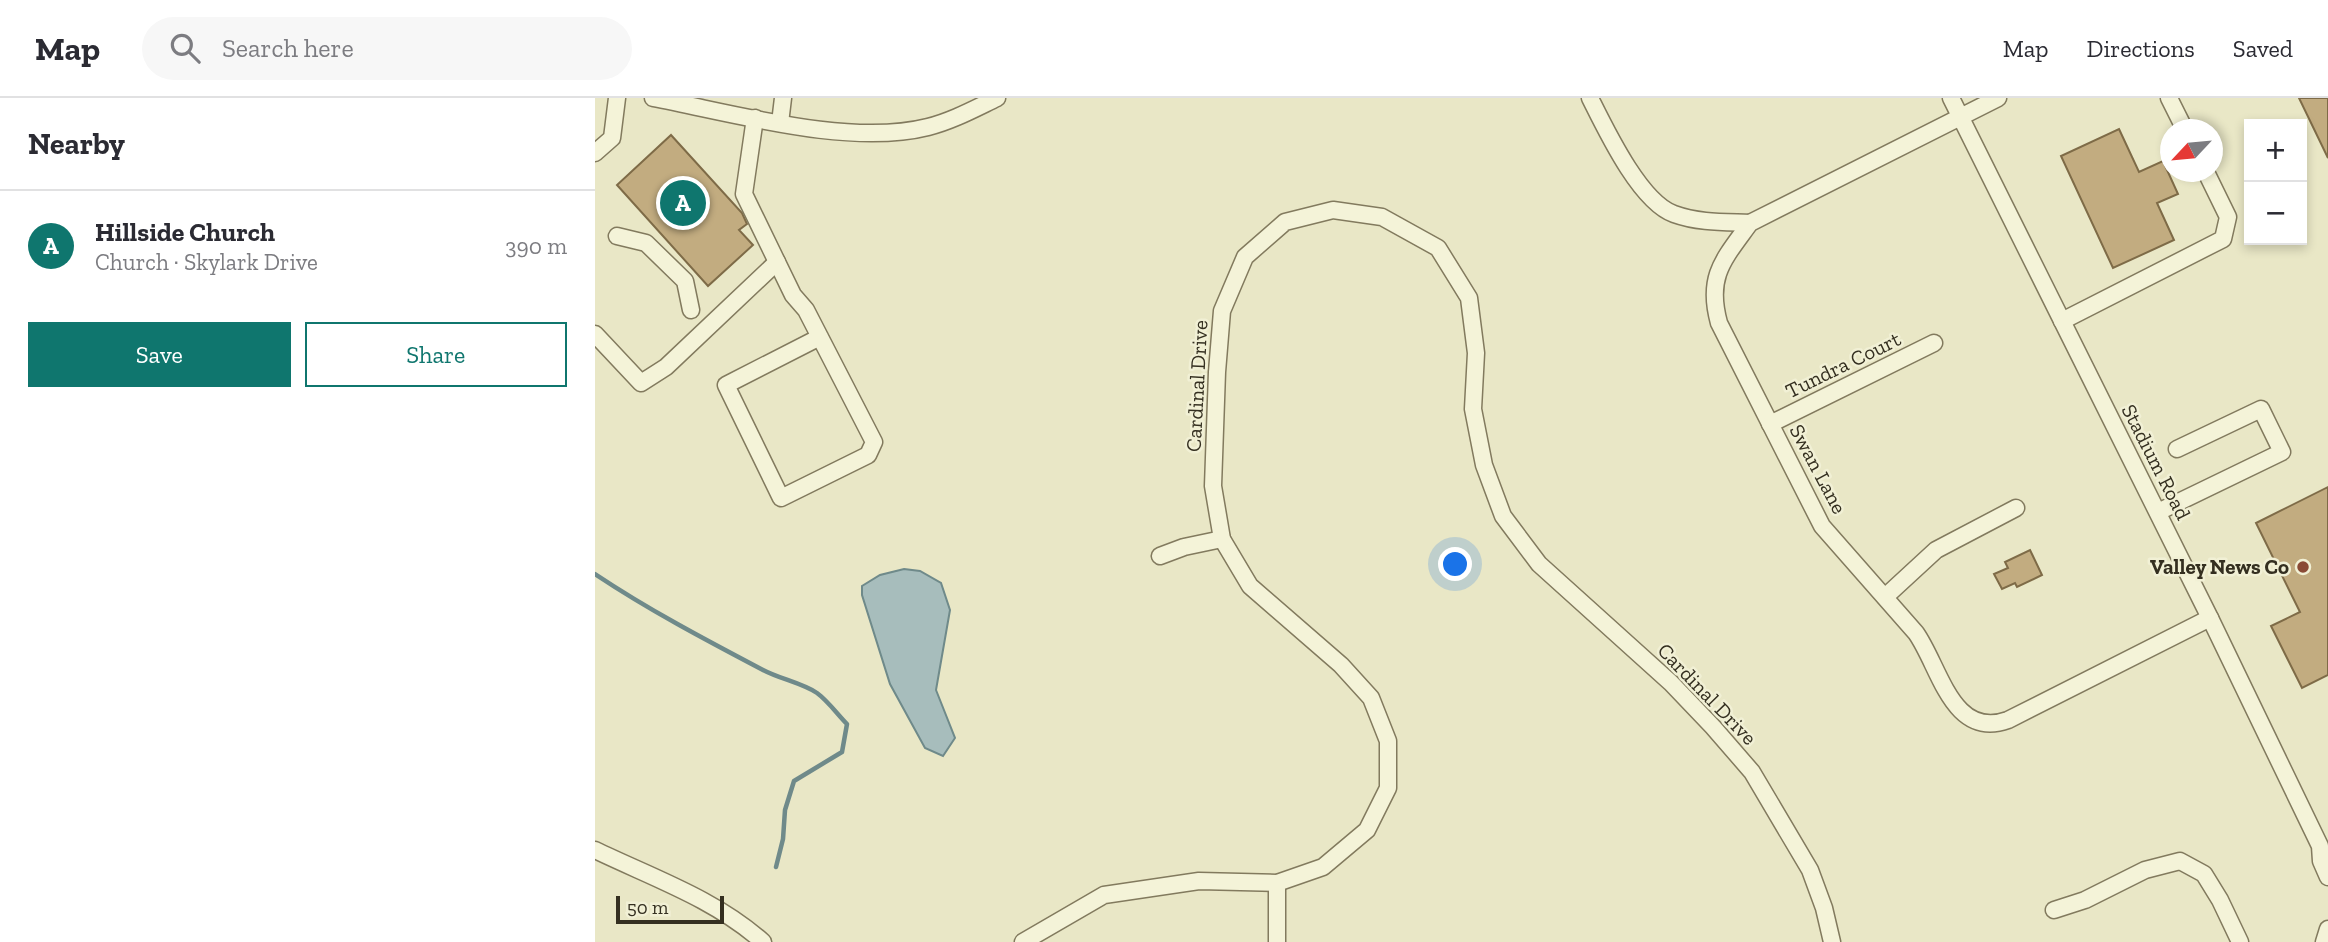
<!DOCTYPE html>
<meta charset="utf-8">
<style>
:root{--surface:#fff;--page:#f7f7f7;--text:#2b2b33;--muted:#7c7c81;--line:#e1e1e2;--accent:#0f766e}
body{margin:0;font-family:"Zilla Slab",serif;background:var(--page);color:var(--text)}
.controls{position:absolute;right:21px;top:21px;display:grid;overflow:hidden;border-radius:0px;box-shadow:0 4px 10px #0003}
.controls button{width:63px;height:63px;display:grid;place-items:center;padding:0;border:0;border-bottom:2px solid var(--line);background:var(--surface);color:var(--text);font:35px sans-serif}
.compass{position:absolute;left:1565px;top:21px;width:63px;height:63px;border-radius:50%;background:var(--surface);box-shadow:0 4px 10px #0003;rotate:244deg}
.scale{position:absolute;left:21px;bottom:18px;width:108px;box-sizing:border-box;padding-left:7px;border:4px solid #342f20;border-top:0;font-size:19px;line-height:24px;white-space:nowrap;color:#342f20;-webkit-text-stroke:5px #f1f0d5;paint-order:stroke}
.you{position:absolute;left:861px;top:467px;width:24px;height:24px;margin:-18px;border:5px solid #fff;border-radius:50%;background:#1a73e8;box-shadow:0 0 0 10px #1a73e833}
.badge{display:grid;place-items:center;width:46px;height:46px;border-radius:50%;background:var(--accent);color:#fff;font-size:23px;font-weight:700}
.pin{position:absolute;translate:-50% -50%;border:4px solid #fff;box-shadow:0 2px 7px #0006}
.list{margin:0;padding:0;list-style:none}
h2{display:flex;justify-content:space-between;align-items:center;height:91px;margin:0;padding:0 28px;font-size:30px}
h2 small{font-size:23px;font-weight:400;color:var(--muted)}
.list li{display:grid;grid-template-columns:46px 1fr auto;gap:21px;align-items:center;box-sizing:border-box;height:112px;padding:0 28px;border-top:2px solid var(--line)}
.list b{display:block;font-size:26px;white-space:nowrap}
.list p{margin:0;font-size:23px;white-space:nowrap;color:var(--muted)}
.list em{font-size:23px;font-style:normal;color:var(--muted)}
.actions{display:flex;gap:14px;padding:21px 28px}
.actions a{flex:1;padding:16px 0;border:2px solid var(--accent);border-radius:0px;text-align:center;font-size:24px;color:var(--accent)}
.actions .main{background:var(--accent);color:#fff}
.icon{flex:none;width:38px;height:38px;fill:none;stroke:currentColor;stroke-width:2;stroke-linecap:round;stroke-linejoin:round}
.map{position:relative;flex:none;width:1733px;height:844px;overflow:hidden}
header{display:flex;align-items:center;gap:42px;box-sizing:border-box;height:98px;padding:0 35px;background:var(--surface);border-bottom:2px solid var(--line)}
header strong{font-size:33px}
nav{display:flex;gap:38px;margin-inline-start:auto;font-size:24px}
.search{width:490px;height:63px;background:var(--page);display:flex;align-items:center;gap:18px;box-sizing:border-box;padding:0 24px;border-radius:38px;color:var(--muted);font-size:26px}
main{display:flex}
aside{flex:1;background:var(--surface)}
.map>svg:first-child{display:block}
.water{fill:#a7bdbc;stroke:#6f8a8a;stroke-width:2}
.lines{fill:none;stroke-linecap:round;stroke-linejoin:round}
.stream{stroke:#6f8a8a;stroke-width:4.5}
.building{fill:#c2ac80;stroke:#7e6b47;stroke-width:2}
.minor-casing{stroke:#827a5e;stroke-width:19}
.minor{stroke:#f4f3d8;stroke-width:16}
.poi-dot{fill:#8a4a35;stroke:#f1f0d5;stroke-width:2.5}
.labels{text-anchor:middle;stroke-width:5;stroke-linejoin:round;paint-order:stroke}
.street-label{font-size:21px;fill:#342f20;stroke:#f1f0d5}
.poi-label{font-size:21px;font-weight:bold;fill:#342f20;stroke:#f1f0d5;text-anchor:end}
</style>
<header>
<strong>Map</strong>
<div class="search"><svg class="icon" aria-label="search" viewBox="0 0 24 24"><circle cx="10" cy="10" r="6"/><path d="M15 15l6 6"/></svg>Search here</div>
<nav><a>Map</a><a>Directions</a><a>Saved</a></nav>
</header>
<main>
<aside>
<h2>Nearby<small></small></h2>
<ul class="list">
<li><span class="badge">A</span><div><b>Hillside Church</b><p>Church · Skylark Drive</p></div><em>390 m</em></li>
</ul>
<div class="actions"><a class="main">Save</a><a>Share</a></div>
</aside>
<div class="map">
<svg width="1733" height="844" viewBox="0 0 1733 844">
<rect width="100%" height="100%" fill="#e9e7c6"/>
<polygon class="water" points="309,471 325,473 346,485 355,512 341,592 360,640 348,658 330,650 295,586 267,497 267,488 285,477"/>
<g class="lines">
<path class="stream" d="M0,476C54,512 111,542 168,572C185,581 207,585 222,595C233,603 243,617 252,626L247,654L199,683L190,712L188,741L181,769"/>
</g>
<g class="building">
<polygon points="1704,0 1733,0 1733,60"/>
<polygon points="1524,31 1544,74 1568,63 1583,96 1562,105 1579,142 1518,170 1466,58"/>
<polygon points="76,37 147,115 152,126 144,132 158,147 113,188 22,87"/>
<polygon points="1733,389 1733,577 1707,590 1676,528 1705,514 1661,425"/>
<polygon points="1435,452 1447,477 1422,489 1420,485 1407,491 1399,476 1413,470 1410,464"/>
</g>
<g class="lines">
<g class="minor-casing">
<g id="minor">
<path d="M58,0C138,15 254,49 333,29C357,23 379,11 402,0"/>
<path d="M995,0C1011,32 1045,104 1079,116C1104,125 1129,124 1155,125"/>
<polyline points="1356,0 1615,520 1725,748 1726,763 1733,779"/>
<path d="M1403,0L1155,125C1129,161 1111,178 1124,225L1227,428L1321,535C1345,569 1357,642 1413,622L1615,520"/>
<polyline points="1574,0 1590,32"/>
<polyline points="160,20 149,96 198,197 211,212 279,344 273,357 186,400 131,287 225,239"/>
<polyline points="185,25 188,0"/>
<polyline points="0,55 17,40 22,0"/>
<polyline points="22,138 51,145 90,183 96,212"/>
<polyline points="1467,223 1628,141 1633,119 1611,74"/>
<polyline points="0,236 46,285 71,269 182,164"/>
<polyline points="1175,326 1339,245"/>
<polyline points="1563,414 1687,354 1666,311 1582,351"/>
<polyline points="565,458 589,449 627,441"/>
<polyline points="1290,499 1341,452 1421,410"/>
<path d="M0,752C58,780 120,801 168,844"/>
<polyline points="682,785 682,844"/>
<polyline points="1459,812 1490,802 1550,772 1585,763 1609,776 1625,802 1645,844"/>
<polyline points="428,844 509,797 604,783 682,785 728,769 772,732 793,690 793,643 776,600 746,567 655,488 627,441 618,388 622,274 627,213 650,159 690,124 738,112 787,119 843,150 874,200 881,255 878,311 889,367 908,418 944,466 1076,585 1118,629 1157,674 1215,772 1229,810 1237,844"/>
<polyline points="1729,844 1733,831"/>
</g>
</g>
<use href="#minor" class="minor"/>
</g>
<circle class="poi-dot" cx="1708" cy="469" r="7"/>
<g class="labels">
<g class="street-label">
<text transform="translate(1248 267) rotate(-26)" y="7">Tundra Court</text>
<text transform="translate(602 288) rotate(-87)" y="7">Cardinal Drive</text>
<text transform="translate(1561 364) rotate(63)" y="7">Stadium Road</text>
<text transform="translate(1223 371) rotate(62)" y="7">Swan Lane</text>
<text transform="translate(1112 596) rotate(46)" y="7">Cardinal Drive</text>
</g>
<g class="poi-label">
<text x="1694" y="476">Valley News Co</text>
</g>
</g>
</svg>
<div class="controls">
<button>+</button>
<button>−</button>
</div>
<svg class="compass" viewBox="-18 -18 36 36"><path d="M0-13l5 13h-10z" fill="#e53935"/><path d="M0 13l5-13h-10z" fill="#7c7c81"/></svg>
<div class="scale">50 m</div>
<div class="you"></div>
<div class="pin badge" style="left:88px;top:105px">A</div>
</div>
</main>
